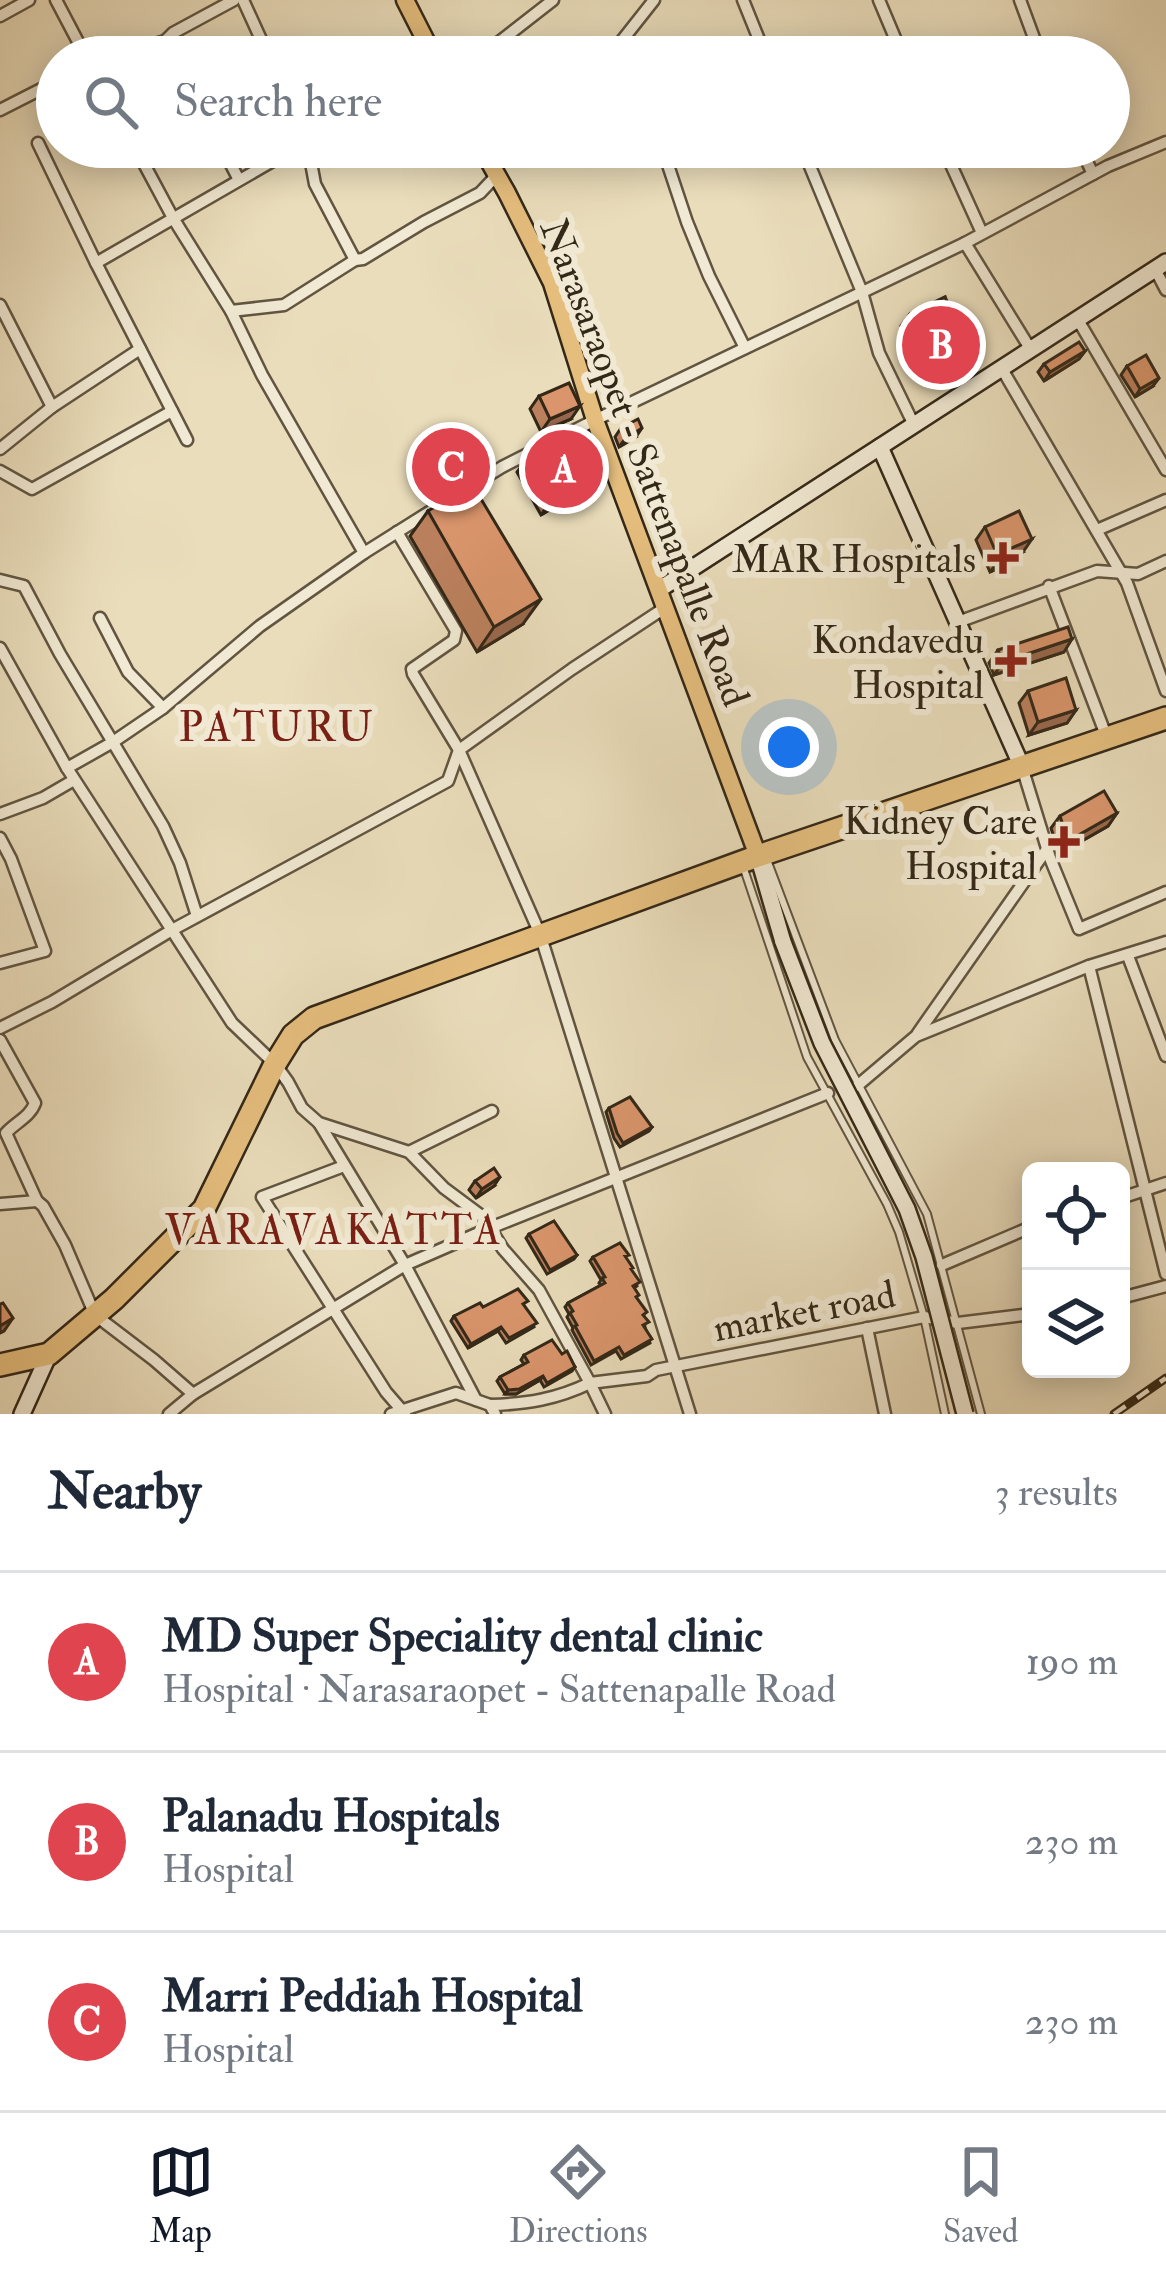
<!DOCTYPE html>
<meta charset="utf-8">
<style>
:root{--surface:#fff;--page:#f2f2f3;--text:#1f2937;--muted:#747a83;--line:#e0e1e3;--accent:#111827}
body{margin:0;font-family:"IM FELL Double Pica",serif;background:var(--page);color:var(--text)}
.controls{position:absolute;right:36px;bottom:36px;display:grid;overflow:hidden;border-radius:18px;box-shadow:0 6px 30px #0003}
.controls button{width:108px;height:108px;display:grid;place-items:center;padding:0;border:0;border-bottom:3px solid var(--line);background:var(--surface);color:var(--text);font:60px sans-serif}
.you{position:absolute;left:789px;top:747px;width:42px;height:42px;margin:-30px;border:9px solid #fff;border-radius:50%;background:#1a73e8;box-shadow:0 0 0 18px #1a73e833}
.badge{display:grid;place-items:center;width:78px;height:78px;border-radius:50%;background:var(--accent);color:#fff;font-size:39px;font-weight:700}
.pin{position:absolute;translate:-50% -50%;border:6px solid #fff;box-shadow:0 3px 12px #0006}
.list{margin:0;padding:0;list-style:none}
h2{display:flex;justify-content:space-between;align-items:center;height:156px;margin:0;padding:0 48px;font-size:51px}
h2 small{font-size:39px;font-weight:400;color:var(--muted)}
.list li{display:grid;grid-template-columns:78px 1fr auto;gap:36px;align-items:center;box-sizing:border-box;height:180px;padding:0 48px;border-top:3px solid var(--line)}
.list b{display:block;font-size:45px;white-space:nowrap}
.list p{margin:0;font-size:39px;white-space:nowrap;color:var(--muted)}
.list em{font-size:39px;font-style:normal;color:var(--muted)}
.icon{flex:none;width:66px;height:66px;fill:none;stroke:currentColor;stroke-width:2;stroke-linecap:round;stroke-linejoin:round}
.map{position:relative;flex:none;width:1166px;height:1414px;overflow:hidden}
.search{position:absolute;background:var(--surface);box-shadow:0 6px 30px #0003;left:36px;right:36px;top:36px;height:132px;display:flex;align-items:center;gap:30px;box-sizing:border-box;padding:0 42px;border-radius:66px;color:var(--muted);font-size:45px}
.sheet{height:696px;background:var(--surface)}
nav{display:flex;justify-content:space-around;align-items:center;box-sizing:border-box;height:168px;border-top:3px solid var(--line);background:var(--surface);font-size:33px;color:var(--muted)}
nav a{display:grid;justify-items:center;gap:6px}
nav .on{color:var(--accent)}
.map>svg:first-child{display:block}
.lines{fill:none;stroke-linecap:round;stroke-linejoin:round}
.lane-casing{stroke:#615541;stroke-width:10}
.street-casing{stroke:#615541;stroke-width:15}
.secondary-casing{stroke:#332818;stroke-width:20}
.primary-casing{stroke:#332818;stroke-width:21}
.highway-casing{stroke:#332818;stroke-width:26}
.lane{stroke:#f1e9d3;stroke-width:6}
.street{stroke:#f1e9d3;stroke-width:10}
.secondary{stroke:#f1e9d3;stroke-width:15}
.primary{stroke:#e5be7e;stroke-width:16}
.highway{stroke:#e5be7e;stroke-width:21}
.rail-casing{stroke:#332818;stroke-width:9}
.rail{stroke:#f1e9d3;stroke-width:4.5;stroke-dasharray:14;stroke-linecap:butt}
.secondary-bridge-casing{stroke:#332818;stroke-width:20;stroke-linecap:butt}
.secondary-bridge{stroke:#f1e9d3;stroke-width:15}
.wall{fill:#bb805d;stroke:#332818;stroke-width:3}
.shaded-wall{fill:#99684c;stroke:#332818;stroke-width:3}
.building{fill:#da956c;stroke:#332818;stroke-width:3}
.poi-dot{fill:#8f2418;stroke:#f1e9d3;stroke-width:4.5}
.labels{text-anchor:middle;stroke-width:12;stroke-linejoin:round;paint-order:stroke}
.street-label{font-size:39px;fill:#332818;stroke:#f1e9d3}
.poi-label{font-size:39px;fill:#332818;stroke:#f1e9d3;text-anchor:end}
.neighbourhood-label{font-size:42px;letter-spacing:3px;fill:#7a1f14;stroke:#f1e9d3}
</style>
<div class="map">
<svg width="1166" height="1414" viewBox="0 0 1166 1414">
<rect width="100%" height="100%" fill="#eaddbb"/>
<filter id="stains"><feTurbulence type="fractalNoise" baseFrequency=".00167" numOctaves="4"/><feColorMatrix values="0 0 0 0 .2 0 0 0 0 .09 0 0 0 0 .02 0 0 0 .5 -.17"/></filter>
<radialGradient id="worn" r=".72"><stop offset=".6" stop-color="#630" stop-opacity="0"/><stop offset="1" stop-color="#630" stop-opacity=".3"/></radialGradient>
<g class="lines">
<g class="lane-casing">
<g id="lane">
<polyline points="766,857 835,1040 927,1214 981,1414"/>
<polyline points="744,869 807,1057 887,1204 899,1232 924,1317 945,1414"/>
</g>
</g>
<g class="street-casing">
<g id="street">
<polyline points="56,0 86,57"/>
<polyline points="243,0 269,57"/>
<polyline points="743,0 766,57"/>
<polyline points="879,0 903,57"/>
<polyline points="1020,0 1041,57"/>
<polyline points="0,16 29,0"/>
<polyline points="165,41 174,57"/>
<polyline points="112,57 165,41 173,33 234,0"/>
<polyline points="480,57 553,0"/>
<polyline points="609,57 654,0"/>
<polyline points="0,110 57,81"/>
<polyline points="38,143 96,263 187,440"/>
<polyline points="135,147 173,218 231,311 262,375 364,553"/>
<polyline points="222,147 239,180"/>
<polyline points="308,147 315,184 355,260"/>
<polyline points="662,147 687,222 709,276 745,348"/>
<polyline points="802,147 862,292 879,353 914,425"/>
<polyline points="943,147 982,233"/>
<polyline points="1080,147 1093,174"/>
<polyline points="491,165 529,147"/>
<polyline points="965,243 1031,350"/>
<polyline points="96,263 297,147"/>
<polyline points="1155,269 1166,290"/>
<polyline points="0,305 52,407"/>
<polyline points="231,311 284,305 355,260 363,259 424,222 480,193 497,175"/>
<polyline points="1078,320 1166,470"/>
<polyline points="1002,369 1127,583 1166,691"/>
<polyline points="0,449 52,407 140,349"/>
<polyline points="0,471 32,489 172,411"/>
<polyline points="465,490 502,467 595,420 965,243 1108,166 1166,142"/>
<polyline points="1097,530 1166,500"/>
<polyline points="0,580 24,586 60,654 163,826 180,863 197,916"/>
<polyline points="1049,586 1107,738"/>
<polyline points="666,607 572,669 459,750 540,934 690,1414"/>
<polyline points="100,618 128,672 163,708"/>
<polyline points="958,622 1097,571 1138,574 1166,561"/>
<path d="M0,648L67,768L232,1023L275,1064L288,1082L302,1108L319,1123L409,1152L444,1188L483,1217L503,1249L539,1290L590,1383C557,1399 527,1404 490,1405"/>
<polyline points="1022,767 1050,858 1079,929 1166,892"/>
<polyline points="67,768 113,742 163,708 260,626 364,553 434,509"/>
<polyline points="0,814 43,798 74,780"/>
<polyline points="0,838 11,859 45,951 0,963"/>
<polyline points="1128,956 1166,1056"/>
<polyline points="1089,966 1166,942"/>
<polyline points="0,1028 52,1002 172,930 448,781 459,750 413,674 412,669 454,640 456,631 397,532"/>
<polyline points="918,1033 1047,849"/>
<path d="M0,1040L35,1103C30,1117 16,1122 6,1133L37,1201L43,1206L65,1245L95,1315L154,1360L193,1394"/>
<polyline points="857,1086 916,1036 1089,966 1166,1274"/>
<polyline points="319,1123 405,1265 476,1400"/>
<polyline points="409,1152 492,1111"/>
<polyline points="344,1166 262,1197 386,1392 405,1414"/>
<polyline points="1121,1198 1166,1183"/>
<polyline points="0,1204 37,1201"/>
<polyline points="942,1265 1031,1227"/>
<polyline points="1121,1298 1166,1286"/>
<polyline points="867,1328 885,1414"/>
<polyline points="169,1414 193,1394 405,1265 490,1228 828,1093"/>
<polyline points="391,1414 456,1393 490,1405 495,1414"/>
<polyline points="605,1414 590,1383 647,1376 656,1370 924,1317 958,1323 1031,1314"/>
</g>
</g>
<g class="secondary-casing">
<g id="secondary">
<polyline points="880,447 1022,767"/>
<polyline points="660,589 1166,262"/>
<polyline points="758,856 783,942"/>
<polyline points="22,1414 49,1354"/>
</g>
</g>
<g class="primary-casing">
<g id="primary">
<polyline points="405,0 434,57"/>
<polyline points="481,147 507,193 552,283 595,420 758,856"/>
</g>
</g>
<g class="highway-casing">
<polyline id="highway" points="0,1365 49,1354 114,1299 204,1209 275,1064 293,1035 314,1018 758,856 1166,718"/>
</g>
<use href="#lane" class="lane"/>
<use href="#street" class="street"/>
<use href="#secondary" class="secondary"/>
<use href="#primary" class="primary"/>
<use href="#highway" class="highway"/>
<g class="rail-casing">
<polyline id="rail" points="1114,1414 1166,1378"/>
</g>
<use href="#rail" class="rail"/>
<g class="secondary-bridge-casing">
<polyline id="secondary-bridge" points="783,942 822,1043 907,1209 924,1257 965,1414"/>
</g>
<use href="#secondary-bridge" class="secondary-bridge"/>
</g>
<g class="wall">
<polygon points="945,297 954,348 931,359 923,341 910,346 901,326 910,314"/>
<polygon points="1085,351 1079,359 1044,381 1038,372 1044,364"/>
<polygon points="1127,366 1153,386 1135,397 1121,375"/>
<polygon points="539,396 571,419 541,432 530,409"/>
<polygon points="621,428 636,437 619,447 615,437"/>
<polygon points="526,460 566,465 555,479 554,507 541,515 517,472"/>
<polygon points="428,511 523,624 477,652 410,536"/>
<polygon points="985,527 1023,552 1006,559 1001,567 990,572 976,540"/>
<polygon points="998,650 1064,652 994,675 989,663"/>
<polygon points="1028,691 1076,710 1067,723 1029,735 1019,703"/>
<polygon points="1117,813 1108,826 1059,854 1051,828 1060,816"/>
<polygon points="609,1108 652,1127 649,1131 620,1147 614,1138 606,1112"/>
<polygon points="475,1181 494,1186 476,1198 469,1190"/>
<polygon points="529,1234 577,1255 574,1259 547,1274 526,1238"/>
<polygon points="625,1256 637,1286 634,1288 636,1297 644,1316 645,1327 650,1343 621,1359 616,1351 591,1365 572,1330 573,1328 567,1317 569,1314 565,1307 568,1303 601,1285 599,1283 601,1280 590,1261 593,1257"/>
<polygon points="524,1306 534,1327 506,1343 498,1331 468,1348 451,1321 454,1316 483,1307"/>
<polygon points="562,1354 575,1367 572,1371 544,1387 540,1380 516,1394 505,1394 497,1381 500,1377 524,1364 521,1360 524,1355"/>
</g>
<g class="shaded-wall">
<polygon points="932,328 923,341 910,346 919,334"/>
<polygon points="963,335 954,348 931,359 940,346"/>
<polygon points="1085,351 1079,359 1044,381 1050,372"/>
<polygon points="1159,378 1153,386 1135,397 1140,389"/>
<polygon points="580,406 571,419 541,432 550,419"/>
<polygon points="642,428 636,437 619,447 625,439"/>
<polygon points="566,465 557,478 543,486 552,474"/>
<polygon points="563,495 554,507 541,515 550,502"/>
<polygon points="1032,539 1023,552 1006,559 1001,567 990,572 1007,550"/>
<polygon points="541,599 523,624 477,652 494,627"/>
<polygon points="1072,639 1064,652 994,675 1003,662"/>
<polygon points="1076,710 1067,723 1029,735 1038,722"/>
<polygon points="1117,813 1108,826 1059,854 1068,841"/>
<polygon points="500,1177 494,1186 476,1198 482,1189"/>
<polygon points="13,1318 4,1331 0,1333 0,1326"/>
<polygon points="501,1327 498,1331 468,1348 471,1344"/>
<polygon points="543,1376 540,1380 516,1394 505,1394 508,1390"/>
</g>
<g class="building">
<polygon points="421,49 425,57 406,57"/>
<polygon points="945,297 963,335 940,346 932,328 919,334 910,314"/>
<polygon points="1079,342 1085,351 1050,372 1044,364"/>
<polygon points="1146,355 1159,378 1140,389 1127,366"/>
<polygon points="569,383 580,406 550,419 539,396"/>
<polygon points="638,419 642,428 625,439 621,428"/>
<polygon points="554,444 566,465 552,474 563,495 550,502 526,460"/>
<polygon points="472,484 541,599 494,627 428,511"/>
<polygon points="1019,511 1032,539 1007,550 1010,554 999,559 985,527"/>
<polygon points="1068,627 1072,639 1003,662 998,650"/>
<polygon points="1066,678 1076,710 1038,722 1028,691"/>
<polygon points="1104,791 1117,813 1068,841 1060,816"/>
<polygon points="630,1097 652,1127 623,1143 617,1133 609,1108"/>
<polygon points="494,1168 500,1177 482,1189 475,1181"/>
<polygon points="554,1221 577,1255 550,1270 529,1234"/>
<polygon points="620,1243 629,1255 625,1256 633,1268 631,1269 640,1282 633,1286 639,1295 636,1297 647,1312 643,1315 649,1322 643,1325 652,1339 624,1355 619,1347 594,1361 575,1326 577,1325 570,1313 573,1311 568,1303 605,1283 602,1278 605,1277 593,1257"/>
<polygon points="518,1289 528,1301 523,1304 537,1323 509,1338 501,1327 471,1344 454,1316 480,1303 483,1307"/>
<polygon points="3,1303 13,1318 0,1326 0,1304"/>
<polygon points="552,1340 562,1354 567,1351 575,1367 547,1383 543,1376 519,1389 508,1390 500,1377 528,1362 524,1355"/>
</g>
<g class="poi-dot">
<path d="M997 540h12v12h12v12h-12v12h-12v-12h-12v-12h12z"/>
<path d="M1005 643h12v12h12v12h-12v12h-12v-12h-12v-12h12z"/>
<path d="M1058 824h12v12h12v12h-12v12h-12v-12h-12v-12h12z"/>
</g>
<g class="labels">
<g class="street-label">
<text transform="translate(646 462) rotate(69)" y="14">Narasaraopet - Sattenapalle Road</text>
<text transform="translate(804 1310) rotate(-11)" y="14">market road</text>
</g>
<g class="poi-label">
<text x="976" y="572">MAR Hospitals</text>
<text x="984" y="653">Kondavedu<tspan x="984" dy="45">Hospital</tspan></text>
<text x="1037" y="834">Kidney Care<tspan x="1037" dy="45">Hospital</tspan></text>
</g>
<g class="neighbourhood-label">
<text x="277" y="741">PATURU</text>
<text x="334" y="1244">VARAVAKATTA</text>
</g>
</g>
<rect width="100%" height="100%" filter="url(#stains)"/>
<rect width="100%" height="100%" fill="url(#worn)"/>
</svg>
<div class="controls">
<button><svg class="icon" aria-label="locate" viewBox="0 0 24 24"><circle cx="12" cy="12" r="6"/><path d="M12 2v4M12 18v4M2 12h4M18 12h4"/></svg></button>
<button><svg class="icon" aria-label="layers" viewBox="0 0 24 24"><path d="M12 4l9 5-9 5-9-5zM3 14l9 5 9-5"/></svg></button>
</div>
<div class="you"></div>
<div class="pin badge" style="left:564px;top:469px;background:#e0444e">A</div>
<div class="pin badge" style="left:941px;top:345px;background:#e0444e">B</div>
<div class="pin badge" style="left:451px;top:467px;background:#e0444e">C</div>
<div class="search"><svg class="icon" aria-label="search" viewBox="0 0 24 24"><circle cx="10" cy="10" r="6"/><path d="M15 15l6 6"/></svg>Search here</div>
</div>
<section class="sheet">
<h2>Nearby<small>3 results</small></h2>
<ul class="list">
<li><span class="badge" style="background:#e0444e">A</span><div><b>MD Super Speciality dental clinic</b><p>Hospital · Narasaraopet - Sattenapalle Road</p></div><em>190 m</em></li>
<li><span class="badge" style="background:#e0444e">B</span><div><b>Palanadu Hospitals</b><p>Hospital</p></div><em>230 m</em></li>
<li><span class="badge" style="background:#e0444e">C</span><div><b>Marri Peddiah Hospital</b><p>Hospital</p></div><em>230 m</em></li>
</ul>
</section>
<nav>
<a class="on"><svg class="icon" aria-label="map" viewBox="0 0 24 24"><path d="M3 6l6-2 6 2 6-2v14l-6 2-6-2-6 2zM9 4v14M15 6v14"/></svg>Map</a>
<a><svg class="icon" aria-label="directions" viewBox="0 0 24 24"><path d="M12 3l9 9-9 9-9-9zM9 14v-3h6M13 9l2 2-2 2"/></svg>Directions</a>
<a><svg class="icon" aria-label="saved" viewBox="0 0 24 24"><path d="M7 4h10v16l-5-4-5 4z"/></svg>Saved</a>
</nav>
